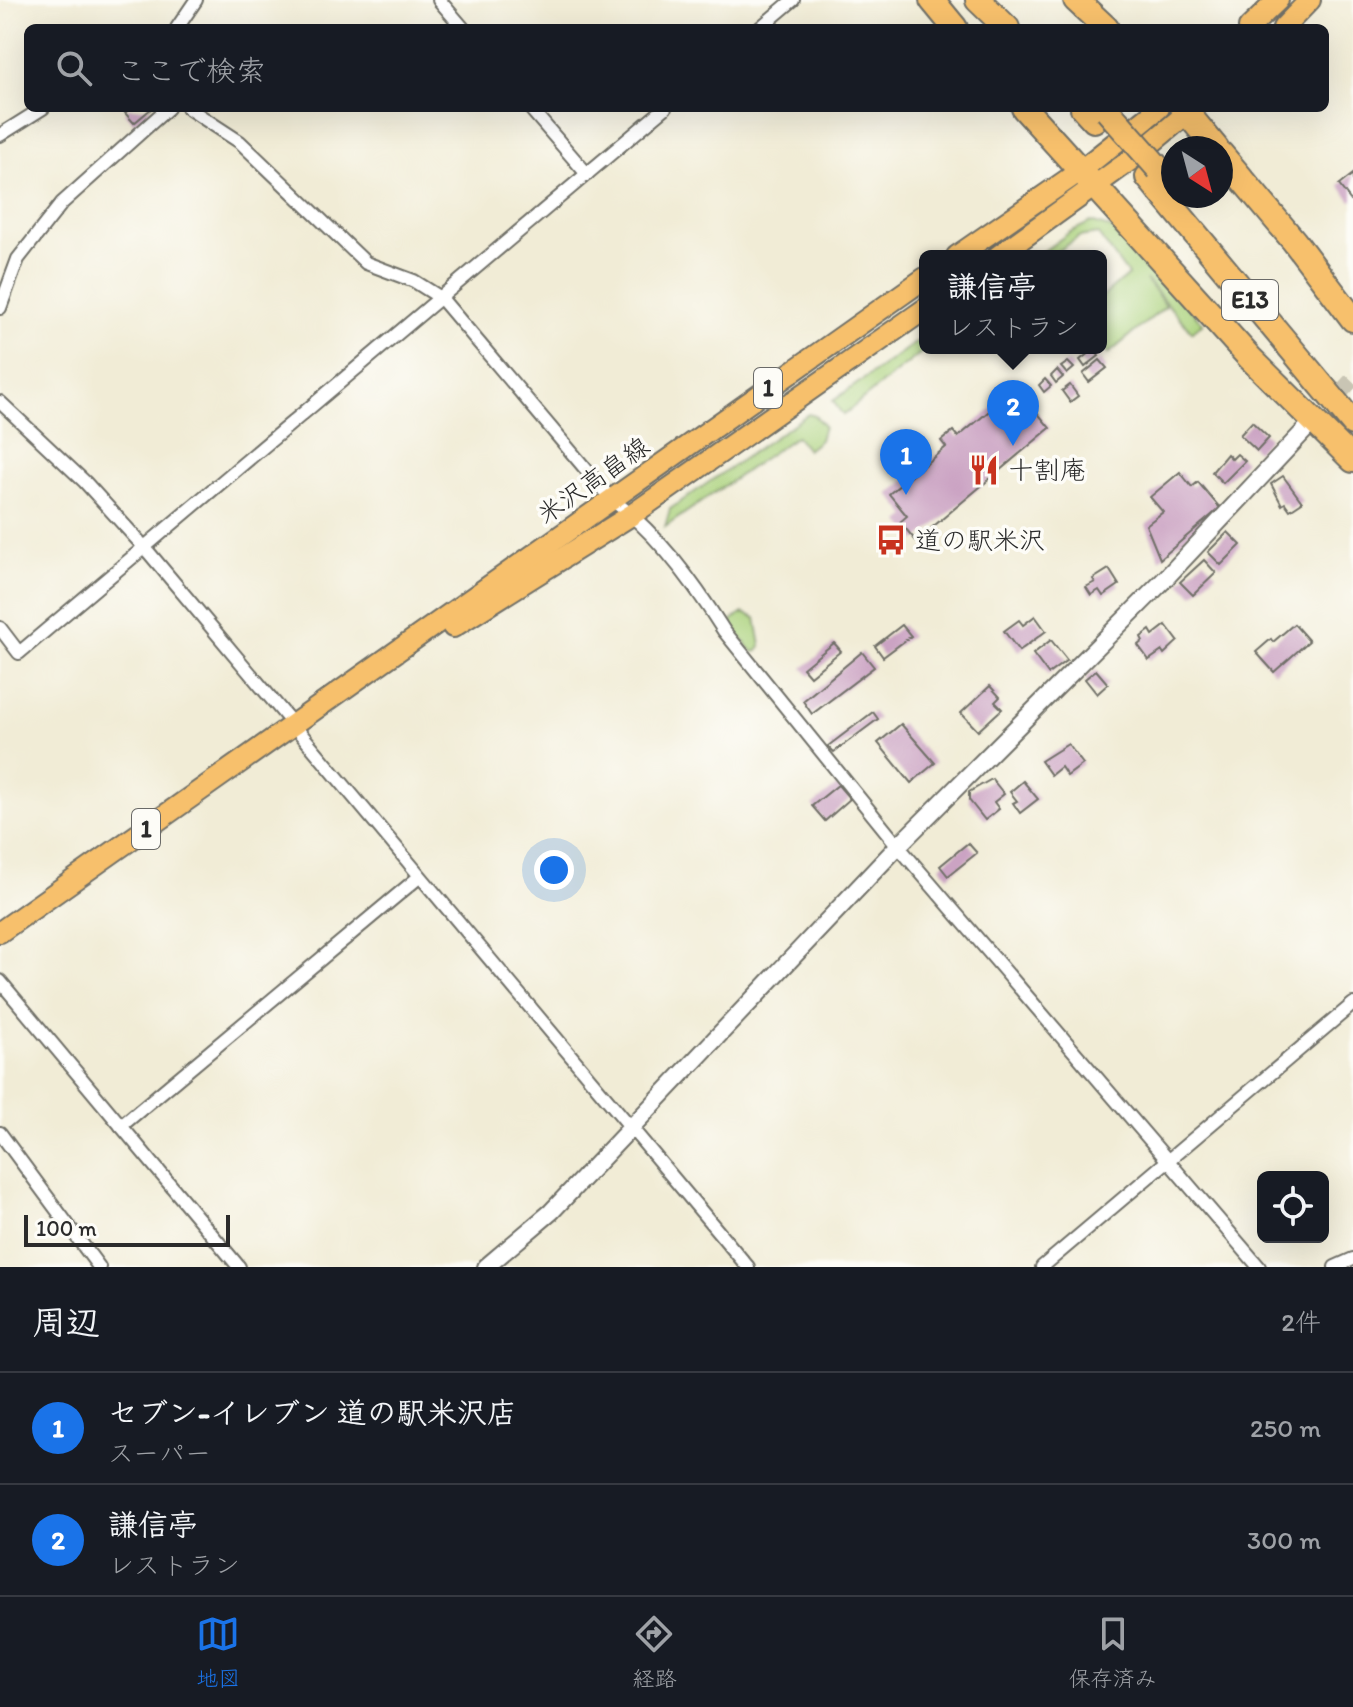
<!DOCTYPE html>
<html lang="ja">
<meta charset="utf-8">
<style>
:root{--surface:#171b24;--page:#242831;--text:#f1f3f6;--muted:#9ea1a6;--line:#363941;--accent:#1a73e8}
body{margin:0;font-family:Itim,"Klee One",sans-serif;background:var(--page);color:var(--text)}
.controls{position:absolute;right:24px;bottom:24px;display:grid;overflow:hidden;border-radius:12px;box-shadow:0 8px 32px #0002}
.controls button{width:72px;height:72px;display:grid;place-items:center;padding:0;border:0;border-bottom:2px solid var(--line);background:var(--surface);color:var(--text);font:40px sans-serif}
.compass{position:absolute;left:1161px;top:136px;width:72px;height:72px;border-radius:50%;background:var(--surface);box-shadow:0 8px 32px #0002;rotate:144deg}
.scale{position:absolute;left:24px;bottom:20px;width:206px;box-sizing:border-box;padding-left:8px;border:4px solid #2b2b2b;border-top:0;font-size:22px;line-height:28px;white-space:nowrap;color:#2b2b2b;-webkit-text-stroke:6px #fdfcf7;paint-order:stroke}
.you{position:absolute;left:554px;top:870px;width:28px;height:28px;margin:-20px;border:6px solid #fff;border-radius:50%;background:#1a73e8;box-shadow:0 0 0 12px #1a73e833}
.badge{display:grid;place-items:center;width:52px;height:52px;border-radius:50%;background:var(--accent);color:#fff;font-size:26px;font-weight:700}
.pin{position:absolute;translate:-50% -66px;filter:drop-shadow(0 2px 4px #0008)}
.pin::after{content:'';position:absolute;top:42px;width:28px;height:24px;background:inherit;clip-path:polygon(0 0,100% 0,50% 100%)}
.popup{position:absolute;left:919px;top:250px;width:188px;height:104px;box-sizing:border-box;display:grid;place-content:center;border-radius:12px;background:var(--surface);filter:drop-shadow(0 2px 6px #0005);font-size:26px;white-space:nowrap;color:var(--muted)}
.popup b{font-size:30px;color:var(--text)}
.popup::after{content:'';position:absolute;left:50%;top:100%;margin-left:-16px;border:16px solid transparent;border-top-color:var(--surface)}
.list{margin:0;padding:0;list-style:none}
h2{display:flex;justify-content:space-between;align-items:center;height:104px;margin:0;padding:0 32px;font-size:34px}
h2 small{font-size:26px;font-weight:400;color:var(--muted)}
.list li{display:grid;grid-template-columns:52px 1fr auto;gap:24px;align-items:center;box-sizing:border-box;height:112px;padding:0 32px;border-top:2px solid var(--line)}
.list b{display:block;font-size:30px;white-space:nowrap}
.list p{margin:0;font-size:26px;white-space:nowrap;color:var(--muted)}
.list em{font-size:26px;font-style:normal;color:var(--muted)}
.icon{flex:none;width:44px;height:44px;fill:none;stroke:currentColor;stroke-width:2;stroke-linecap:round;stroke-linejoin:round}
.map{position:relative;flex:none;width:1353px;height:1267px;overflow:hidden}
.search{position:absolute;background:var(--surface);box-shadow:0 8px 32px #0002;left:24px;right:24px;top:24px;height:88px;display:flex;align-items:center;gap:20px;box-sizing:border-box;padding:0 28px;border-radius:12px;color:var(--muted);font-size:30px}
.sheet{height:328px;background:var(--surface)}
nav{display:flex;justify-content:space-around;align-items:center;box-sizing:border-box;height:112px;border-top:2px solid var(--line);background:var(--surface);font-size:22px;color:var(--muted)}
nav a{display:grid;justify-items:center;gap:4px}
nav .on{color:var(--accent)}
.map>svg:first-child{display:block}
.green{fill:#aad27c;stroke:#6a7e54;stroke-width:2}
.building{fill:#cba3c3}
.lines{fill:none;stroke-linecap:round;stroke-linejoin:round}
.tertiary-tunnel{stroke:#c9c5b4;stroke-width:16;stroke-dasharray:16 8;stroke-linecap:butt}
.minor-casing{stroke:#706f67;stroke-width:16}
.tertiary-casing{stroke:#706f67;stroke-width:20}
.primary-casing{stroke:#706f67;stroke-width:24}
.motorway-casing{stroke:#706f67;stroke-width:28}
.minor{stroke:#fff;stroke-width:12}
.tertiary{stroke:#fff;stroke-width:16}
.primary{stroke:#f7c06c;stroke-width:20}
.motorway{stroke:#f7c06c;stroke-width:24}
.motorway-bridge-casing{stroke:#706f67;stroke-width:28;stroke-linecap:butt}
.motorway-bridge{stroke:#f7c06c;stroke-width:24}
.labels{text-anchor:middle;stroke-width:7;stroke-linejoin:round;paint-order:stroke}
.shield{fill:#fdfcf7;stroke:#6a6a68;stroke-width:2}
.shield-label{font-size:24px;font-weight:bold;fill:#2b2b2b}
.poi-label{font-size:26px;fill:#2b2b2b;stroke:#fdfcf7;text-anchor:start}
.street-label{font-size:26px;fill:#2b2b2b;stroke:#fdfcf7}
</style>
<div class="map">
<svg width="1353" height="1267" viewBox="0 0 1353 1267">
<rect width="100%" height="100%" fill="#fdfcf7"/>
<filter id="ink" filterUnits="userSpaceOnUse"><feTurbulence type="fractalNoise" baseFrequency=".0125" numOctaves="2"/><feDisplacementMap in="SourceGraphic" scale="16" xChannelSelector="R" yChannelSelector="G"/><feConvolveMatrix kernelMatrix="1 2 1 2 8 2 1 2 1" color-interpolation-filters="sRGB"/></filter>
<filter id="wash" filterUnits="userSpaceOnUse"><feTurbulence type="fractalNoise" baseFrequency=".006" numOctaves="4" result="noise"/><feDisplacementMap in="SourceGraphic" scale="32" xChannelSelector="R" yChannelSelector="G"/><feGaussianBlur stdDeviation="1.8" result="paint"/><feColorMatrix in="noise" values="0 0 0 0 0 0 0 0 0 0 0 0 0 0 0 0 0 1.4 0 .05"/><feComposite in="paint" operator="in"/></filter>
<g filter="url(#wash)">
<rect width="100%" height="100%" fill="#f1ecd6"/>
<g class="green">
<polygon points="1091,222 1115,230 1203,323 1192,332 1146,280 1166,306 1108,354 1101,345 1101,298 1128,275 1098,234 1079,237 1051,256 1037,256 1070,232"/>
<polygon points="925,336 925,348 927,348 843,415 833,401"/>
<polygon points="808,414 815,416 824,426 820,440 807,450 796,436 665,527 670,509"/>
<polygon points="743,613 756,618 761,646 758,651 753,652 731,627 732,620"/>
</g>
<g id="blocks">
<g class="building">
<polygon points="127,108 152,108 134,123 125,113 128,110"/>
<polygon points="1353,174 1353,200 1351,201 1339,185"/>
<polygon points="1094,349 1099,356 1085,367 1080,360"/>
<polygon points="1100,360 1107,368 1089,382 1083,374"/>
<polygon points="1068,362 1074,368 1067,374 1061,367"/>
<polygon points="1057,370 1063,377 1056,383 1051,376"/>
<polygon points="1045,379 1051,386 1044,392 1039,385"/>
<polygon points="1070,385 1078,396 1070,402 1062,391"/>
<polygon points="1017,388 1050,428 916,541 900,522 907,516 889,494 946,447 941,441 953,431 958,437"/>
<polygon points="1252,422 1269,438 1257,451 1240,435"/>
<polygon points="1227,454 1232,459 1237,454 1245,461 1223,483 1212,472"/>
<polygon points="1180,472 1192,487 1198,482 1220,508 1160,559 1146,525 1163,512 1150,497"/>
<polygon points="1283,476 1302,502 1290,510 1285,503 1282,505 1271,484"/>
<polygon points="1228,532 1241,545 1221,565 1208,552"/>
<polygon points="1204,560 1216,573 1193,595 1180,582"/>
<polygon points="1109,569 1119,585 1103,596 1099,590 1091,595 1086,587 1095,582 1093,579"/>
<polygon points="1035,616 1046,631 1019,651 1004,631 1019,620 1023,625"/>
<polygon points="1294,624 1309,641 1274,672 1256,652 1271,639 1273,642"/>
<polygon points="902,625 911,636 883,657 875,646"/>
<polygon points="1166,625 1178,641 1164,654 1162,651 1149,660 1138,645 1143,641 1141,637 1150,630 1153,635"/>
<polygon points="1051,640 1067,660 1048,674 1033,654"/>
<polygon points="834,643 841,651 810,676 803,668"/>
<polygon points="862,652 874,667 812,714 803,701"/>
<polygon points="1096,670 1108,684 1097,694 1085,679"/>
<polygon points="990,686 1000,697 995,702 1002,709 978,731 961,713"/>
<polygon points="873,712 878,719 834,752 828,746"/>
<polygon points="901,724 935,763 911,783 878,743"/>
<polygon points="1068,744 1083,764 1067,776 1061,767 1051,775 1041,761"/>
<polygon points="992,779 1004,794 994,802 999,809 985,820 969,800 969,792"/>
<polygon points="1023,781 1038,799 1020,813 1013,803 1017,801 1010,792"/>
<polygon points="838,785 850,799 825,821 812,806"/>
<polygon points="968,843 977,853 948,876 940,866"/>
</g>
</g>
</g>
<g filter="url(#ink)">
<use href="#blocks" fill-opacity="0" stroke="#706f67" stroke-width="2"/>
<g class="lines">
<polyline class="tertiary-tunnel" points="1308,427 1353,379"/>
<g class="minor-casing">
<g id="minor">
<polyline points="439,0 463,28"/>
<polyline points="177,28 196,0"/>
<polyline points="760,28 793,0"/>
<path d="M188,108L240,142L366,263L414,281L441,298L611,499C657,532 694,583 724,631L898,846L1259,1267"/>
<polyline points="530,108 587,174"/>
<polyline points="0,135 43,108"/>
<polyline points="0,308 18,259 62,203 168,108"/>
<polyline points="0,402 85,482 145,548 748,1267"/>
<polyline points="0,628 19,653 665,108"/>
<polyline points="0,981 239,1267"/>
<polyline points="121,1126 419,877"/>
<polyline points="0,1133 99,1267"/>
<polyline points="1042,1267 1353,1004"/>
<polyline points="1335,1267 1353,1259"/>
</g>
</g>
<g class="tertiary-casing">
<polyline id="tertiary" points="486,1267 551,1212 898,846 1163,581 1305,430"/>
</g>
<g class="primary-casing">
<g id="primary">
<polyline points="1249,28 1278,0"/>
<polyline points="1283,28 1310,0"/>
<polyline points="957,256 1080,171 1159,108"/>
<polyline points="998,256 1136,156 1193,108"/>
<polyline points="453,627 633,514 925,309"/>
<polyline points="0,932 925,278"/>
</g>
</g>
<g class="motorway-casing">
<g id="motorway">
<polyline points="932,0 955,28"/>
<polyline points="978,0 1007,28"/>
<polyline points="1076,0 1106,28"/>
<polyline points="1024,108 1250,358 1353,460"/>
<polyline points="1083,108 1094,120"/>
<polyline points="1183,108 1216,148"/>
<polyline points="1221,154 1294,241 1353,319"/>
<polyline points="1148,177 1353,423"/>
</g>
</g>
<use href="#minor" class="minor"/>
<use href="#tertiary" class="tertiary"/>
<use href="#primary" class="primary"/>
<use href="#motorway" class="motorway"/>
<g class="motorway-bridge-casing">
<polyline id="motorway-bridge" points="1107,110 1159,169"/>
</g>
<use href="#motorway-bridge" class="motorway-bridge"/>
</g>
</g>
<defs>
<g id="restaurant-bare" transform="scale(2.4)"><path d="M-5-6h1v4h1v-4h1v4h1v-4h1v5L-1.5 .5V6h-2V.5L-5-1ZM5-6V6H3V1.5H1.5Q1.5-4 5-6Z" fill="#c8321e" stroke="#fdfcf7" stroke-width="2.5" paint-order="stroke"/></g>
<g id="bus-bare" transform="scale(2.4)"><path d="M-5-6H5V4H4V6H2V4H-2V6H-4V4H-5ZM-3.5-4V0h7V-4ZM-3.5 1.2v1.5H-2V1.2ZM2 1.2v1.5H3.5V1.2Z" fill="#c8321e" stroke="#fdfcf7" stroke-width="2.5" paint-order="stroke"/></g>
</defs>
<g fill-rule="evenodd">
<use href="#restaurant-bare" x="984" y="470"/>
<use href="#bus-bare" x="891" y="540"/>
</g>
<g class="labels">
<g class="shield">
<rect x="1222" y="280" width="56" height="40" rx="6"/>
<rect x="754" y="368" width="28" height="40" rx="6"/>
<rect x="132" y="809" width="28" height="40" rx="6"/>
</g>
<g class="shield-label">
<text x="1250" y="308">E13</text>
<text x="768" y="396">1</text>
<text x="146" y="837">1</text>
</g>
<g class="poi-label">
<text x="1008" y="479">十割庵</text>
<text x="915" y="549">道の駅米沢</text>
</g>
<g class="street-label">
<text transform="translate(593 480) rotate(-35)" y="9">米沢高畠線</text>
</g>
</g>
</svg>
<div class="controls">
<button><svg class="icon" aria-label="locate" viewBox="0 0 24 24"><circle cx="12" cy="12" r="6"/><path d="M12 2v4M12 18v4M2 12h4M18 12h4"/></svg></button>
</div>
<svg class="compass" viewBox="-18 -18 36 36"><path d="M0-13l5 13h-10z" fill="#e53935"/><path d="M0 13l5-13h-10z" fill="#9ea1a6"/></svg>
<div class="scale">100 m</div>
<div class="you"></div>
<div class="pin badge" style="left:906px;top:495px">1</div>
<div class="pin badge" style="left:1013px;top:446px">2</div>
<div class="popup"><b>謙信亭</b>レストラン</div>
<div class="search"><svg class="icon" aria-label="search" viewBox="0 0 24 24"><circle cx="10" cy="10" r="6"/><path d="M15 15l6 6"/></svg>ここで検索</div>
</div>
<section class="sheet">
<h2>周辺<small>2件</small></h2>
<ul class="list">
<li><span class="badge">1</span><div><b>セブン-イレブン 道の駅米沢店</b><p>スーパー</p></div><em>250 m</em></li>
<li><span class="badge">2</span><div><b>謙信亭</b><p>レストラン</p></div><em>300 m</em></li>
</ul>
</section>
<nav>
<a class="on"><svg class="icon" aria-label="map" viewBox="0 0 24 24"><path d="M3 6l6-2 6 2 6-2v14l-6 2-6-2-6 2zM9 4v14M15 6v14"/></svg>地図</a>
<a><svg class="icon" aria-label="directions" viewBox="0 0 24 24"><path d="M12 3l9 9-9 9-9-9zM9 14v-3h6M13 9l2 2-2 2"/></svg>経路</a>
<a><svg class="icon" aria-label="saved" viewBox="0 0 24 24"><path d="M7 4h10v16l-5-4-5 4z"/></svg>保存済み</a>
</nav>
